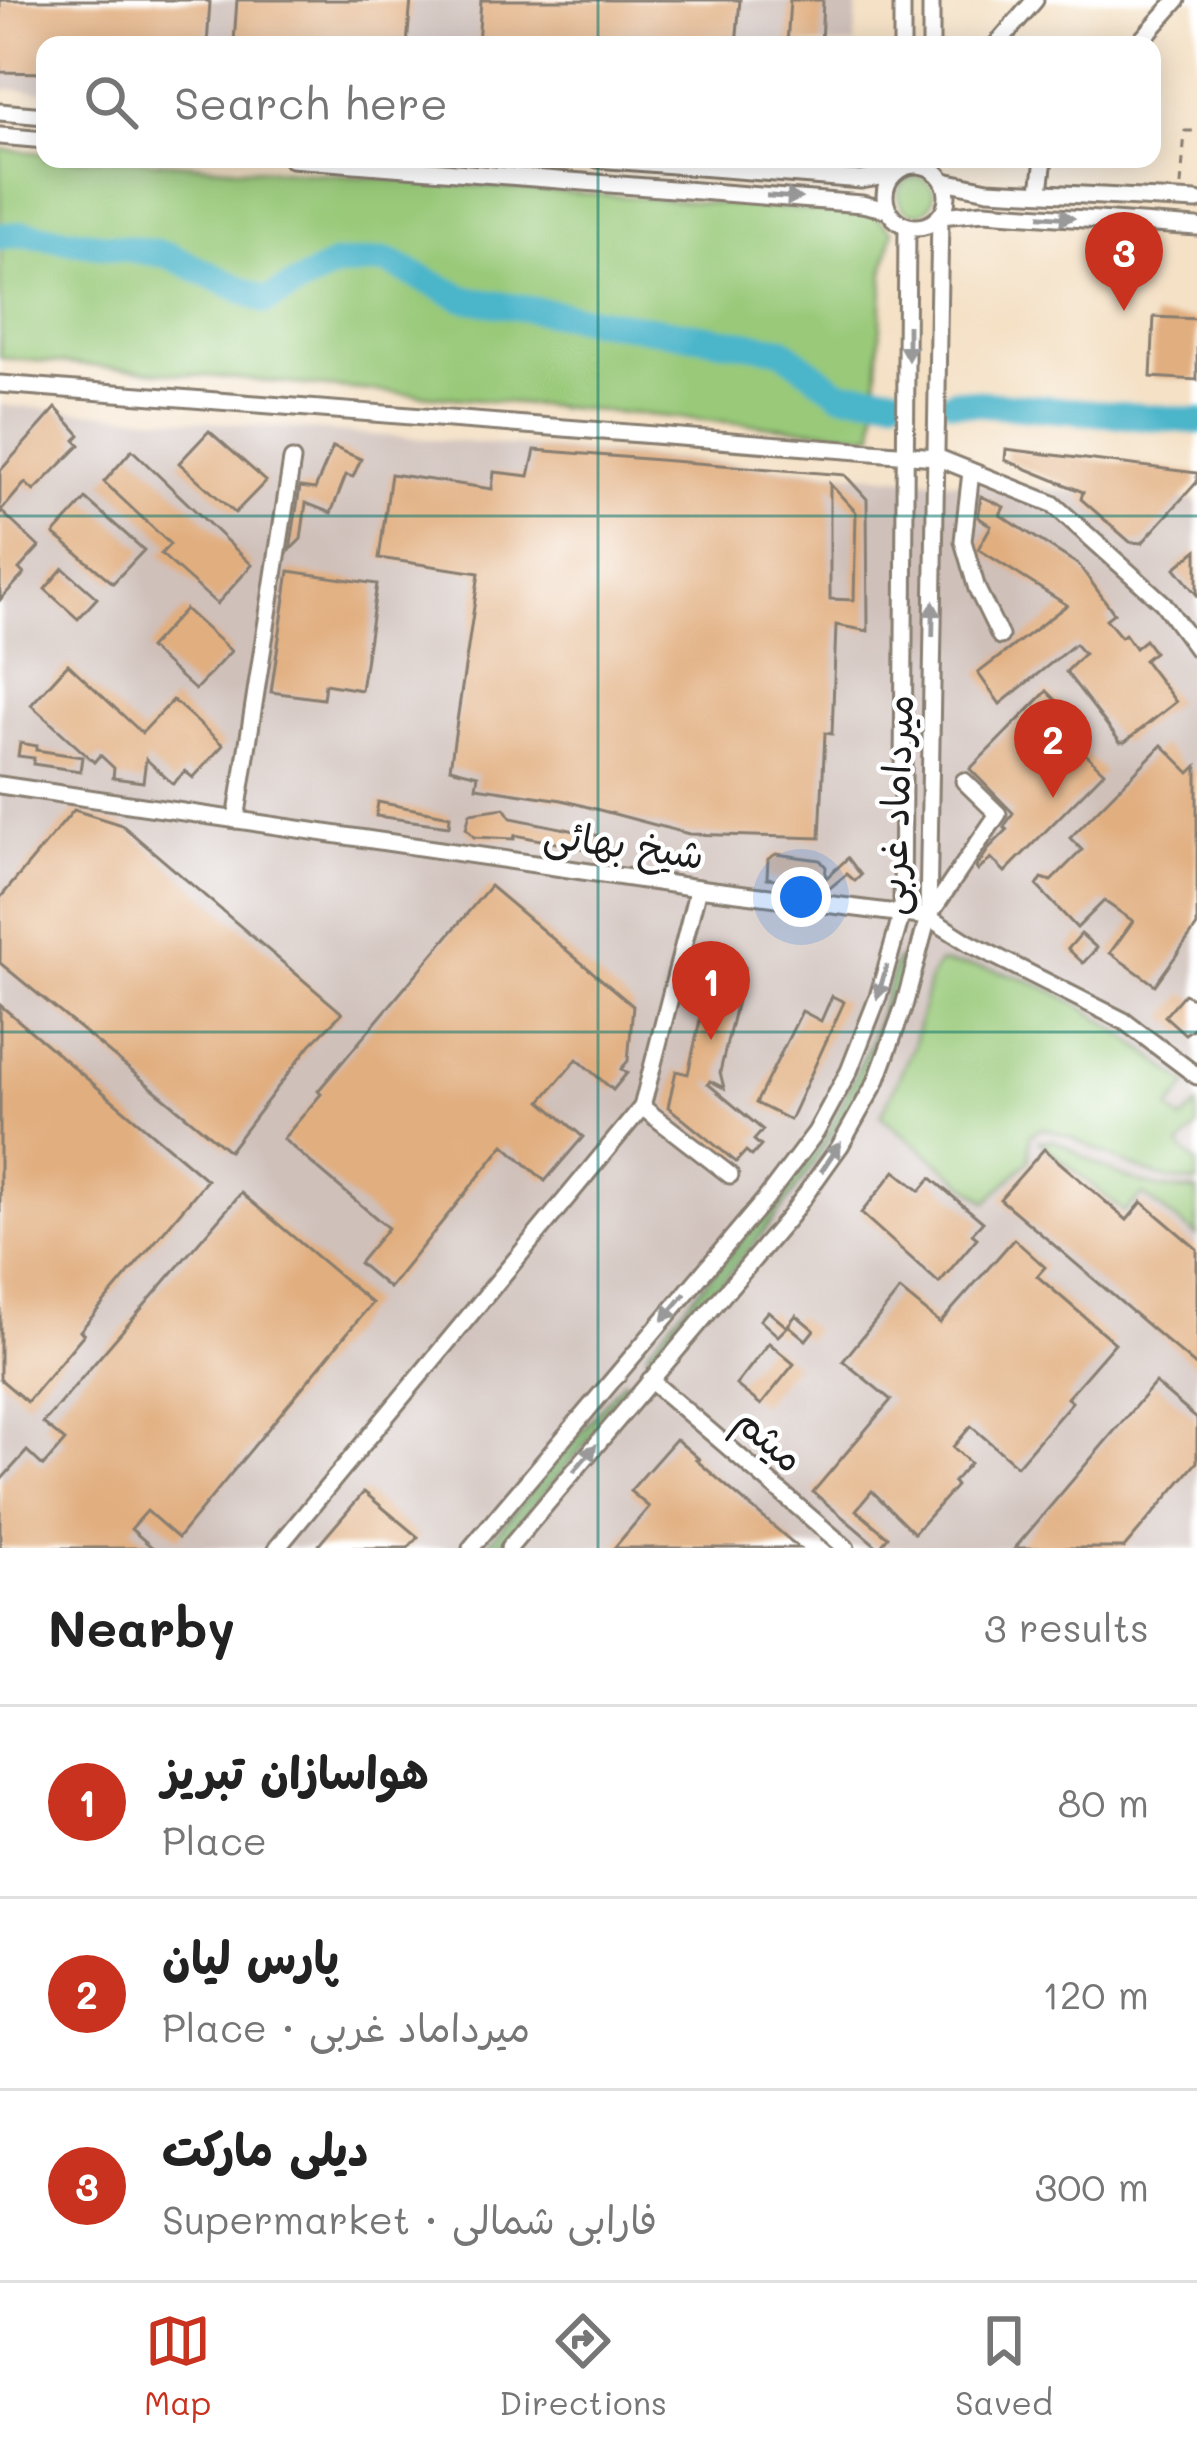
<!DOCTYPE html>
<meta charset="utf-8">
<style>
:root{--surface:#fff;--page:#f2f2f2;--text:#222;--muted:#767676;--line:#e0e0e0;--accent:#c8321e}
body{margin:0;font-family:Mali,"Playpen Sans Arabic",sans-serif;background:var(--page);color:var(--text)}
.you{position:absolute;left:801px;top:897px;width:42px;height:42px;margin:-30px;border:9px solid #fff;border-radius:50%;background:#1a73e8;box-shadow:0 0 0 18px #1a73e833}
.badge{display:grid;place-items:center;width:78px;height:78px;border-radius:50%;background:var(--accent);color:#fff;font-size:39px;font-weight:700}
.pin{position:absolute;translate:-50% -99px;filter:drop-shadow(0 3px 6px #0008)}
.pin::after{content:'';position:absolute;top:63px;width:42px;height:36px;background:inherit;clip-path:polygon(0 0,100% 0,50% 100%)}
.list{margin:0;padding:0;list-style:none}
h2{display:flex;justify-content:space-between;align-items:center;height:156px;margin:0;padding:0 48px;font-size:51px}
h2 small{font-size:39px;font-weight:400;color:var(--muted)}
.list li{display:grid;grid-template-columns:78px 1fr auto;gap:36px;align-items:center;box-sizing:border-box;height:192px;padding:0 48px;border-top:3px solid var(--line)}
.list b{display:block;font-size:45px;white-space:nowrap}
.list p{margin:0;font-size:39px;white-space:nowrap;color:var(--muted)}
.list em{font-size:39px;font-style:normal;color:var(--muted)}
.icon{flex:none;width:66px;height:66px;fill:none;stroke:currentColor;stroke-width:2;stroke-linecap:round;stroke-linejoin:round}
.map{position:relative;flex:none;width:1197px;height:1548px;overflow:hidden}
.search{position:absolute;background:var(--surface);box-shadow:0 6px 30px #0003;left:36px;right:36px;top:36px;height:132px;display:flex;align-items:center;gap:30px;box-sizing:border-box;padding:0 42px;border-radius:24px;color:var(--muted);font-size:45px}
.sheet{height:732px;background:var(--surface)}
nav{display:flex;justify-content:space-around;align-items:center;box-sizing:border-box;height:168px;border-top:3px solid var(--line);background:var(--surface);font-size:33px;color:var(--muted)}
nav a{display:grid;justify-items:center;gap:6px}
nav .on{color:var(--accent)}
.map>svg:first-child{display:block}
.industrial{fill:#cfc0ba}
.green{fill:#99c979;stroke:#5a724a;stroke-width:3}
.forest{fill:#7aad69;stroke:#4b6442;stroke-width:3}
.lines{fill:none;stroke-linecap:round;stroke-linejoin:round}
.river{stroke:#4cb5ca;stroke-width:27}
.building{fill:#e1ae7f;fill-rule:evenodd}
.minor-casing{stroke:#887e71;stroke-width:21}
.path{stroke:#887e71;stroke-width:3;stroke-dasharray:9 9;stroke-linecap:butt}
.minor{stroke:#fff;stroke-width:15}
.oneway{fill:#999}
.grid{fill:none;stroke:#0f766e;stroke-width:3;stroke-opacity:0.55}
.labels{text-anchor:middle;stroke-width:9;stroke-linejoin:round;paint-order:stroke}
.street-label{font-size:39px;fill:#1c1c1c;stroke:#fff}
</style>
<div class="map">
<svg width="1197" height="1548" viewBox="0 0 1197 1548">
<rect width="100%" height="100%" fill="#fff"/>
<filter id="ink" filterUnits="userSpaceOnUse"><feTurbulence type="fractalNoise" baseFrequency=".00833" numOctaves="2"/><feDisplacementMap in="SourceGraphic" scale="24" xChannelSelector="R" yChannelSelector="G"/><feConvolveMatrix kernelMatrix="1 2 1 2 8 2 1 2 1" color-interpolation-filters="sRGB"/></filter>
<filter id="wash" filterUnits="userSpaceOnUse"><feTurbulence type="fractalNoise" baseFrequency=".004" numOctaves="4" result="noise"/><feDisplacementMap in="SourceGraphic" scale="48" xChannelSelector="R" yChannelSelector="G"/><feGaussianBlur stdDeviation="2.7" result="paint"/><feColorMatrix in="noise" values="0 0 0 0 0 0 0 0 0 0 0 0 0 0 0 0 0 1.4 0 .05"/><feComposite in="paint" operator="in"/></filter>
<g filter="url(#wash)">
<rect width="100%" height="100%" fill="#f4e1c6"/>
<g class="industrial">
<polygon points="0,0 857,0 855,45 45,45 45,91 0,89"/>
<polygon points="0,405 1197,501 1197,1548 0,1548"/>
</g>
<g class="green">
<polygon points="0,149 45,153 45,159 120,159 875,215 893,231 884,272 874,435 0,358"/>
<circle cx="916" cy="195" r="18"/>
<path d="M939,963C957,966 977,966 995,970C1067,987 1132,1040 1188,1085L1169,1109L1182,1121L1197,1105V1128L1179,1147L1197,1163V1183C1139,1180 1096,1142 1042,1128L1030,1135L1029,1160L987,1202L881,1116L913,1046L930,978Z"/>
<path d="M1054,1140C1106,1169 1135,1190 1197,1191V1236L1143,1195L1124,1212L1039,1141Z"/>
</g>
<g class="forest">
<path d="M901,958L906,963C864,1130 764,1231 658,1360H650L647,1354L650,1347L822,1144L871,1042L896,961Z"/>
<polygon points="624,1380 633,1388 498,1548 484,1548"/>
</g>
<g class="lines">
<g class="river">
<polyline points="0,236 27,234 168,255 266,301 335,265 386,261 465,299 781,349 840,393 894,396"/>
<polyline points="954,401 1197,421"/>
</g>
</g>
<g id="blocks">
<g class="building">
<polygon points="0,0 204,0 210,2 207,45 45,45 45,73 0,72"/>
<polygon points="237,0 411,0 407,45 239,45 234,42"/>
<polygon points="481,0 740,0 736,45 478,45"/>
<polygon points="790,0 823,0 821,45 787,45"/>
<polygon points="1154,317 1197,319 1197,380 1151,377"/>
<polygon points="56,408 80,435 75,440 80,445 34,491 25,483 1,511 39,547 19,569 24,574 0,600 0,471"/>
<polygon points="209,431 266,481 235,513 179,463"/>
<polygon points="333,447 361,459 353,477 346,475 331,513 306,503 301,539 290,550 300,487 315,489"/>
<polygon points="1006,449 1197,473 1197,482 1142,543 1130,542 1081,499 1083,492 1005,460"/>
<polygon points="132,450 252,565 217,604 161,554 170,544 104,482"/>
<path d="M535,450L845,475L867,499L868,631L836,625L832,734L825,733L820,838L689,834L562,800L476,787L478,775L450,768L479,573L379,558L391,474L492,489L494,472L529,476ZM830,484L856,512L854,600L830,599Z"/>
<polygon points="981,496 1004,507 1000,515 1079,565 1114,613 1106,619 1121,637 1125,634 1135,648 1145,640 1154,652 1144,660 1176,702 1125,742 1120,742 1066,672 1084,654 1075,644 1000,704 978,673 1067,605 978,549 991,526 978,517"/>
<polygon points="86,499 144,550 113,583 54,534"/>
<polygon points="1197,550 1197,595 1175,568"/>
<polygon points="63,568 97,598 78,619 45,589"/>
<polygon points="289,571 377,584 361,690 325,684 323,699 271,692"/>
<polygon points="185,609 231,651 195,690 149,648"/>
<polygon points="68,664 142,733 173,700 223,745 193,778 185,771 173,784 146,759 143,782 113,778 114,768 100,755 94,762 31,705"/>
<polygon points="1047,691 1082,726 1070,739 1104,772 1005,872 991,858 978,871 976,868 990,847 1007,830 1004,827 1013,813 970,769"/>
<polygon points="20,743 37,746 36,750 82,757 80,771 33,764 34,758 18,756"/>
<polygon points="1162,745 1190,773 1197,766 1197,926 1155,985 1110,953 1133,921 1104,901 1077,928 1037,886 1042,878 1051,881 1082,850 1070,838"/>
<polygon points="378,802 450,816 449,826 376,816"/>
<polygon points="504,808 511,818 600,836 597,851 515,835 514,839 474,837 466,828 470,813"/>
<polygon points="74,810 122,825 342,1013 310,1045 229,1151 0,963 0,898"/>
<polygon points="776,854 820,860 826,867 825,879 848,858 861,875 855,881 847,874 825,892 818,891 815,888 818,885 767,878 768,859"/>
<polygon points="490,886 633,1006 628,1061 621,1069 627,1073 613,1090 577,1059 541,1101 583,1137 545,1181 504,1145 389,1288 359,1263 388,1228 283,1139 321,1094 318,1091"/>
<polygon points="1081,934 1097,948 1083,963 1068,949"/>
<polygon points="707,958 745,967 720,1072 724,1088 710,1081 708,1084 763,1130 754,1140 761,1146 752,1156 746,1151 736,1162 668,1107 676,1071 688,1074 706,993 700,992"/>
<polygon points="1184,994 1197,1000 1197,1026 1185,1034 1165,1016"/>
<polygon points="832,996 844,1002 790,1120 756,1103 802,1011 821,1021"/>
<polygon points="0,1005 207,1180 80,1331 84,1334 27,1402 0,1379"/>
<polygon points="1044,1149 1127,1220 1142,1202 1197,1249 1197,1367 1000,1199"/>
<polygon points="895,1171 920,1191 931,1178 983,1222 972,1234 977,1238 939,1283 861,1213"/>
<polygon points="241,1193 372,1303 178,1538 147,1511 131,1529 153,1548 0,1548 0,1481 27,1451 43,1466 65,1441 43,1423"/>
<polygon points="1014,1239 1045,1267 1037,1276 1115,1343 1067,1398 1072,1402 1017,1466 971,1426 953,1447 970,1463 953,1482 956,1486 914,1533 872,1491 856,1510 888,1537 879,1548 813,1492 891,1400 843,1361 900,1290 940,1323"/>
<polygon points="768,1311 787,1327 778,1336 760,1320"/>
<polygon points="796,1315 814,1330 806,1340 788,1325"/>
<polygon points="769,1343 794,1364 761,1405 736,1385"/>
<polygon points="1155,1383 1197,1419 1197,1462 1124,1548 1015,1548"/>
<polygon points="676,1439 699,1459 696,1460 799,1548 614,1548 649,1507 630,1491"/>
<polygon points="364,1492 418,1537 408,1548 316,1548"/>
</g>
</g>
</g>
<g filter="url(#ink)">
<use href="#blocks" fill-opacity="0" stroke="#887e71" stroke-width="3"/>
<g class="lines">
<g class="minor-casing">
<g id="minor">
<polyline points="902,45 902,0"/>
<polyline points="931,45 931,0"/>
<polyline points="996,45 1035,0"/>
<polyline points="1137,45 1177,0"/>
<polyline points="0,112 45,116"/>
<polyline points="0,136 45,140"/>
<polyline points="291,159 862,204 888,210"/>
<polyline points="597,159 861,180 892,175 896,159"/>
<circle cx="916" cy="196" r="31"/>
<polyline points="944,181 988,190 1197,201"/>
<polyline points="1040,190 1044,159"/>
<polyline points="0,384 936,457 1053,504 1163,603 1197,649"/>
<polyline points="971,472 963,541 977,589 1000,636"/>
<polyline points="0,785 698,888 928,917 969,943 1124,1021 1197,1076"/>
<polyline points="236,820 292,460"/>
<polyline points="930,914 998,814 964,781"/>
<polyline points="642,1107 730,1175"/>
<polyline points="650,1380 846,1548"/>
<polyline points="277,1548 642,1107 698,888"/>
<polyline points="471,1548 767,1197 816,1132 849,1071 878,997 902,913 907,226"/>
<polyline points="509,1548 790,1216 840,1146 876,1082 904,1006 928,917 940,216 984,212 1197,227"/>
</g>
</g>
<polyline class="path" points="1181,186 1185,131 1197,131"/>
<use href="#minor" class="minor"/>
</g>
<defs><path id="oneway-solid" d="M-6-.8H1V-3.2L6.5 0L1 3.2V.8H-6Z" transform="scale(3)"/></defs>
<g class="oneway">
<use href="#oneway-solid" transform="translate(784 197) rotate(4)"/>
<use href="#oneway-solid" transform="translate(1057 217) rotate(4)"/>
<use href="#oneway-solid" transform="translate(908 343) rotate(90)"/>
<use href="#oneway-solid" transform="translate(933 619) rotate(-89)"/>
<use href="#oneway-solid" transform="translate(882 982) rotate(106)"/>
<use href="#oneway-solid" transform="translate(831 1157) rotate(-56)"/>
<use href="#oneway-solid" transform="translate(674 1307) rotate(130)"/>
<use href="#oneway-solid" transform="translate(585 1458) rotate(-50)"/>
</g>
</g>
<path class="grid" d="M598,0V45M598,159V1548M0,516H1197M0,1032H1197"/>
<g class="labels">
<g class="street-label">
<text transform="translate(895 805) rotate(-88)" y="14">میرداماد غربی</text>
<text transform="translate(624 844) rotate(8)" y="14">شیخ بهائی</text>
<text transform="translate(770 1439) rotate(41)" y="14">میثم</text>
</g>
</g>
</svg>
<div class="you"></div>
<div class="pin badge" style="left:711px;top:1040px">1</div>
<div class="pin badge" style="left:1053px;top:798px">2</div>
<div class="pin badge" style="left:1124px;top:311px">3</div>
<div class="search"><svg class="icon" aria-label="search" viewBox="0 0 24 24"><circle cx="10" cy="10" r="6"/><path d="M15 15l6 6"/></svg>Search here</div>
</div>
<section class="sheet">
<h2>Nearby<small>3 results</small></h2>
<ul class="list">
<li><span class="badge">1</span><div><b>هواسازان تبریز</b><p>Place</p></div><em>80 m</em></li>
<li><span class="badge">2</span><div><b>پارس لیان</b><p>Place · میرداماد غربی</p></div><em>120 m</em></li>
<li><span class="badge">3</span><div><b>دیلی مارکت</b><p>Supermarket · فارابی شمالی</p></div><em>300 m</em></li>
</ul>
</section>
<nav>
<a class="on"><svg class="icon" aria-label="map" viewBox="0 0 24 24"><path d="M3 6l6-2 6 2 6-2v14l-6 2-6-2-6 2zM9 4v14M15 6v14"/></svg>Map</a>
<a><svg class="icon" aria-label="directions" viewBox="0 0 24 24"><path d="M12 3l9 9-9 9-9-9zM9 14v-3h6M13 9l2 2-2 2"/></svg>Directions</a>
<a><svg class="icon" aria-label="saved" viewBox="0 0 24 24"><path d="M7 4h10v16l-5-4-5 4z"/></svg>Saved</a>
</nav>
